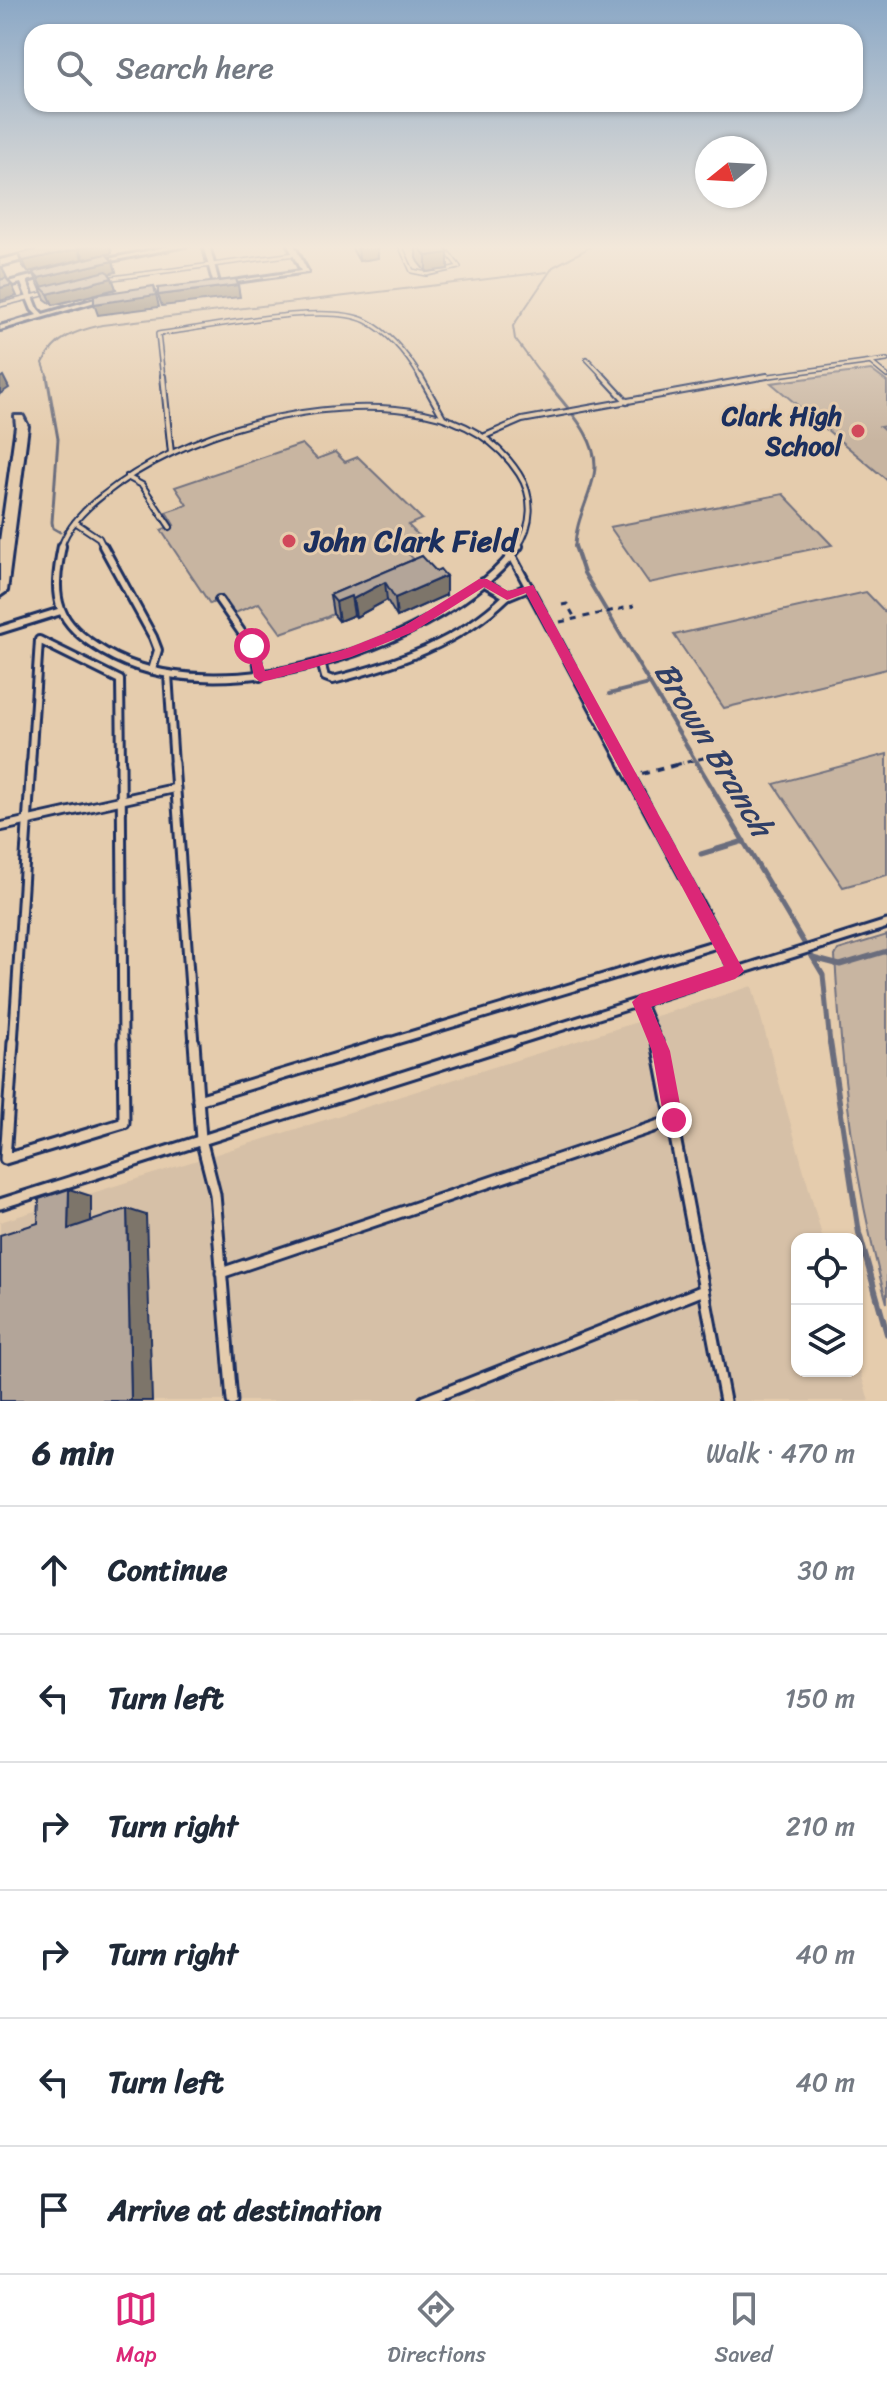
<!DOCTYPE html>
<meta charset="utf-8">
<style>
:root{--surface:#fff;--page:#f6f6f7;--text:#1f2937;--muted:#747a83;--line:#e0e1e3;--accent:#db2777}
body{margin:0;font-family:Sriracha,sans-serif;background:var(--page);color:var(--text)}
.controls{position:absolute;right:24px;bottom:24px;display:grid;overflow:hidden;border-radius:16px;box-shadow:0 2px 6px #0004}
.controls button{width:72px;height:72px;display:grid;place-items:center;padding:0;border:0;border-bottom:2px solid var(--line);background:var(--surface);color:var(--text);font:40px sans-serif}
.compass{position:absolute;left:695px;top:136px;width:72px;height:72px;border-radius:50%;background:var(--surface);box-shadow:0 2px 6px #0004;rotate:252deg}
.stop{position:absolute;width:24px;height:24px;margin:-18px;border:6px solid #db2777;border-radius:50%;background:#fff}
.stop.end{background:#db2777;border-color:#fff;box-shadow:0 2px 8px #0008}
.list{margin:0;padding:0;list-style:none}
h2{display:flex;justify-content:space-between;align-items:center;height:104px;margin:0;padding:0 32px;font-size:34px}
h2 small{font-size:26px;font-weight:400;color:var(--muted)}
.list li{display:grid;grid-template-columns:52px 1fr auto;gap:24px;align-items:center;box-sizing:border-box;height:128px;padding:0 32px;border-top:2px solid var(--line)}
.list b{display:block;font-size:30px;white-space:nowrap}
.list em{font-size:26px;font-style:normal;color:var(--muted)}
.icon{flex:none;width:44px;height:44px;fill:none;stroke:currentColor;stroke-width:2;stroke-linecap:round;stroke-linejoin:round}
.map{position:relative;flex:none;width:887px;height:1401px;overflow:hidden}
.search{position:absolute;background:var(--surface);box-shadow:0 2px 6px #0004;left:24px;right:24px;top:24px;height:88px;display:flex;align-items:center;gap:20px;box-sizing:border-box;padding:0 28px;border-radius:24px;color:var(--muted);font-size:30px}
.sheet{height:872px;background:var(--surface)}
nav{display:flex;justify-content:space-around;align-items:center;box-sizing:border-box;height:112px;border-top:2px solid var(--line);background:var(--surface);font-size:22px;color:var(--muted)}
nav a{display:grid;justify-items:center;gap:4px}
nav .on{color:var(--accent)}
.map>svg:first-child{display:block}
.built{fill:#d6c0a7}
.green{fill:#c8b5a1;stroke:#727280;stroke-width:2}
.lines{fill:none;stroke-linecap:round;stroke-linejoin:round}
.stream-far4{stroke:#6b6d7d;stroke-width:2}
.stream-far3{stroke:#6b6d7d;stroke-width:3}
.stream-far2{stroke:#6b6d7d;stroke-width:4}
.stream-far1{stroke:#6b6d7d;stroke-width:5}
.stream{stroke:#6b6d7d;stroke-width:6}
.lane-far4-casing{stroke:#1b2f5e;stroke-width:6}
.lane-far3-casing{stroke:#1b2f5e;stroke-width:8}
.lane-far2-casing{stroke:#1b2f5e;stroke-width:12}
.lane-far1-casing{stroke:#1b2f5e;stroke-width:13}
.lane-casing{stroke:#1b2f5e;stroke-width:15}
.street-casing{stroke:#1b2f5e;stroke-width:6}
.secondary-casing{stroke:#1b2f5e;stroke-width:6}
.path-far1{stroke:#1b2f5e;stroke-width:3;stroke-dasharray:6 6;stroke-linecap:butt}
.path{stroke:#1b2f5e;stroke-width:4;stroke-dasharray:7 7;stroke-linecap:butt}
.lane-far4{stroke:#e5ccad;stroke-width:3}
.lane-far3{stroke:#e5ccad;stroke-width:4}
.lane-far2{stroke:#e5ccad;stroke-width:6}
.lane-far1{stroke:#e5ccad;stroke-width:7}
.lane{stroke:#e5ccad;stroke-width:9}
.street{fill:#e5ccad;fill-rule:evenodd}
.secondary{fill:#e5ccad;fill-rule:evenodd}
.wall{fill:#9a8e84;stroke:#1b2f5e;stroke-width:2}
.shaded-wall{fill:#7d746b;stroke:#1b2f5e;stroke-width:2}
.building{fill:#b3a599;stroke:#1b2f5e;stroke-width:2}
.route{fill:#db2777}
.poi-dot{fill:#d1495b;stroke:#e5ccad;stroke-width:3}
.labels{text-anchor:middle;stroke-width:6;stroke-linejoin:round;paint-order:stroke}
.far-poi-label{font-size:26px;font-weight:bold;fill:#1b2f5e;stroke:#e5ccad;text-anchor:end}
.poi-label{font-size:30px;font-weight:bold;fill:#1b2f5e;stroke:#e5ccad;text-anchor:start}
.water-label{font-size:32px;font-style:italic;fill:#2f3e66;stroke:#e5ccad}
</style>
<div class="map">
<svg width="887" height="1401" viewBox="0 0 887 1401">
<rect width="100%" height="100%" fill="#e5ccad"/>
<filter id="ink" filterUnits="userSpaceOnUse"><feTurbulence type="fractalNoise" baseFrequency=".0125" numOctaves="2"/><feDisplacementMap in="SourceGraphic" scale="16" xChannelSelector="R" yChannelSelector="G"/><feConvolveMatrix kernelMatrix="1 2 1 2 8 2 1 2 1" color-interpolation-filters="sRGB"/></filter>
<g filter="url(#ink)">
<polygon class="built" points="752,986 823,1239 797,1239 797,1371 857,1371 857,1360 869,1401 0,1401 0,1222"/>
<g class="green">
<polygon points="871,370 887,382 887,426 880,427 887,433 887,480 771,383"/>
<polygon points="302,444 317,459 335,452 345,462 358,457 422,519 408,525 420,537 400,545 423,569 327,617 281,633 259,603 235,613 224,598 210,604 161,530 174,525 166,512 187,505 175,487"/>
<polygon points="783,494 832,545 649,583 610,527"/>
<polygon points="866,592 887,614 887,669 724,708 674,635"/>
<polygon points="887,754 887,875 843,887 774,784"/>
<path d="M887,935V1303C854,1187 842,1075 835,956L838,950Z"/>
</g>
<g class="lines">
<g class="stream-far4">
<path d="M48,378L43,363C55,337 76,331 102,325L547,272"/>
<polyline points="544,378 515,339 513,326 553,267 594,245"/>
</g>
<g class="stream-far3">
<polyline points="47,376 58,439 52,522 53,528 60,532"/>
<path d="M542,376C562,403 602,439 594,475C589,500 575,521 575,548"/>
</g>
<g class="stream-far2">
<polyline points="575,546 584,573 698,765"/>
<polyline points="609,694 649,684"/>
</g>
<g class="stream-far1">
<polyline points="697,763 823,975 830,1044"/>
<polyline points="701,854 744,841"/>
<polyline points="813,958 840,965 887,951"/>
</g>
<polyline class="stream" points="830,1042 859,1233 887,1334"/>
<g class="lane-far4-casing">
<g id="lane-far4">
<polyline points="400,245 412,271 427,274 459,267 442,245"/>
<polyline points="105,279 295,254"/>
<polyline points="0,305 51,292"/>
<polyline points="587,359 605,378"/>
<polyline points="870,362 887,376"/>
<path d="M163,378L158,334C206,328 327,301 366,321C390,333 408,356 421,378"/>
<polyline points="755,378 887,360"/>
</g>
</g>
<g class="lane-far3-casing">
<g id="lane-far3">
<polyline points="163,376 171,453"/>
<polyline points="420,376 443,417"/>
<polyline points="603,376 627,402"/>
<polyline points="485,436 522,420 767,376"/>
<polyline points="127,477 142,485 170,527"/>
<polyline points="75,522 99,538 104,548"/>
<path d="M61,548C66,528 86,508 102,496C183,431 322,393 424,413C464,421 497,440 519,474C534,497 533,525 517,548"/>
</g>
</g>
<g class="lane-far2-casing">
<g id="lane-far2">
<path d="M62,546C51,600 55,622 105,652C216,718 445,646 519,546"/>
<polyline points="103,546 153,637 158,650 152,670"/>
<polyline points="513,558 624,765"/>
<polyline points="507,596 529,587"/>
<polyline points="219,600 256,653 260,677"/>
<polyline points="0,630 61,611"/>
<path d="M321,662L325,677L333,680C397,664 459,643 507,596L483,582"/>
<polyline points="168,674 174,765"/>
<polyline points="31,765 39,640 120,680 121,765"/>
</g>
</g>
<g class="lane-far1-casing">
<g id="lane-far1">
<polyline points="121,763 123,1044"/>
<polyline points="174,763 194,1044"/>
<polyline points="623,763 735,971"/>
<polyline points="0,827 176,788"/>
<polyline points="640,1002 658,1044"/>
<polyline points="13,1044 31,763"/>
<polyline points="383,1044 720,943"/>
<polyline points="506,1044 887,924"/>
</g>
</g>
<g class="lane-casing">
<g id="lane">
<polyline points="13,1042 5,1159 124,1123 123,1042"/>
<polyline points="194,1042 201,1139 215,1194 232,1401"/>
<polyline points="657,1042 725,1401"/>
<polyline points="198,1100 390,1042"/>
<polyline points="0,1204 512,1042"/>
<polyline points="221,1273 674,1120"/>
<polyline points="424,1401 704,1290"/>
</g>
</g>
<g class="street-casing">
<g id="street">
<polygon points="176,245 190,245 96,264 93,262"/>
<polygon points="203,245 209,245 219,283 301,271 288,245 294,245 308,272 214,285"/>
<polygon points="51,271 54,273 53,274 27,281 38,309 43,314 109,295 112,297 0,330 0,326 37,315 32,310 21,283 0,288 0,284"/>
</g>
</g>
<g class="secondary-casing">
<g id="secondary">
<polygon points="64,245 79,245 0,266 0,260"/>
<polygon points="15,416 23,416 28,426 7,591 0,596 0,541 16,426"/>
</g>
</g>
<g class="path-far1">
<polyline points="562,605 567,604 575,618"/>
<polyline points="560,622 634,606"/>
<polyline points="675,765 727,752"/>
</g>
<polyline class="path" points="642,774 683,763"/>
<use href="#lane-far4" class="lane-far4"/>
<use href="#lane-far3" class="lane-far3"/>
<use href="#lane-far2" class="lane-far2"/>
<use href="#lane-far1" class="lane-far1"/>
<use href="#lane" class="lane"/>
<use href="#street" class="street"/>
<use href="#secondary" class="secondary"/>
</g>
<g class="wall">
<polygon points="77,245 110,245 112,253 106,255 113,261 116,272 109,273 112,278 116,289 53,305 45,299 33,272 104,255 84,259 80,253 28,272 22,265 18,254 78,248"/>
<polygon points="350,245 377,245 378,258 359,261"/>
<polygon points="413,245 444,245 448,253 448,269 426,272 418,262 416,258 416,249"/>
<polygon points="422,556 446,595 397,617 387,600 356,617 354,615 339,621 333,614 330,595"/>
</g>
<g class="shaded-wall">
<polygon points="96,245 110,245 112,253 84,259 80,248"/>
<polygon points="358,245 377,245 378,258 359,261"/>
<polygon points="79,249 82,259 28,272 23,261"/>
<polygon points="448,253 448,269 426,272 426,256"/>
<polygon points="113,261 116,272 43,289 38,278"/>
<polygon points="0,267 2,267 7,278 0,280"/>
<polygon points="112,278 116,289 53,305 48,294"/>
<polygon points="12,285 17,296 0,301 0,288"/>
<polygon points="238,285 240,297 162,306 158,295"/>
<polygon points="154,286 159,307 98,315 94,304"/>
<polygon points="3,376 9,388 0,394 0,378"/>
<polygon points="446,576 446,595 397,617 395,598"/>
<polygon points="385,582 387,600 356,617 353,599"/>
<polygon points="351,596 354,615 339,621 336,602"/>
<polygon points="69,1189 91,1196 91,1233 68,1229"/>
<polygon points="127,1209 146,1215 152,1401 131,1401"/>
</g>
<g class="building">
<polygon points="59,245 76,245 79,249 23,261 18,254"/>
<polygon points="78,245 96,245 80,248"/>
<polygon points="417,245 444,245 448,253 426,256"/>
<polygon points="106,254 113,261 38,278 33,272"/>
<polygon points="107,271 112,278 48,294 41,287"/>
<polygon points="6,278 12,285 0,288 0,280"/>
<polygon points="236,279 238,285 158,295 158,288"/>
<polygon points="154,286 156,295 94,304 94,295"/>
<polygon points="422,556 436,571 440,569 446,576 395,598 385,582 353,599 351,596 336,602 330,595"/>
<polygon points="69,1189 68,1229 127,1209 131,1401 0,1401 0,1235 38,1223 39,1199"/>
</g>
</g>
<linearGradient id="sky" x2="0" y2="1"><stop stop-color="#8ba8c6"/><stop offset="0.56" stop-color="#f3e8da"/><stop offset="1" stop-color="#f3e8da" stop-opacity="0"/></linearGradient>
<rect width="887" height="441" fill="url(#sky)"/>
<polygon class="route" points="479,579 487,579 508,591 533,585 744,971 735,979 651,1007 670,1051 683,1120 674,1130 664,1120 652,1051 632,1002 640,994 724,966 526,593 507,600 484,587 413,632 351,657 270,680 260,682 254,677 247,643 256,643 265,671 270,670 343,650 404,626"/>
<g class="poi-dot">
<circle cx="858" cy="431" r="8"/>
<circle cx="289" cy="541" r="8"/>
</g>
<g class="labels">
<g class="far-poi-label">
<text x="842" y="425">Clark High<tspan x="842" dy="30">School</tspan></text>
</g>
<g class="poi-label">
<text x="305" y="551">John Clark Field</text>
</g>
<g class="water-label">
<text transform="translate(714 749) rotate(59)" y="11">Brown Branch</text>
</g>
</g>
</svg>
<div class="controls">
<button><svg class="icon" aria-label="locate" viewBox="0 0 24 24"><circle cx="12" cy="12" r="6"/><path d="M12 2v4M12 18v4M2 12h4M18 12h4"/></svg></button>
<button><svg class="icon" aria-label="layers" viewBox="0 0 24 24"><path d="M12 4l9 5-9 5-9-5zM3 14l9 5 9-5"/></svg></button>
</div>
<svg class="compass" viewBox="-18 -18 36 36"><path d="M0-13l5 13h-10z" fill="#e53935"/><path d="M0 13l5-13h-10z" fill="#747a83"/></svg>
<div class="stop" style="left:252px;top:646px"></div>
<div class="stop end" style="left:674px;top:1120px"></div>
<div class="search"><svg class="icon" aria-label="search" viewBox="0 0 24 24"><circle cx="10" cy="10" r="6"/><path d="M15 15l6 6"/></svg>Search here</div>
</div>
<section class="sheet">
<h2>6 min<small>Walk · 470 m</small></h2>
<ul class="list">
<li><svg class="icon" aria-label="ahead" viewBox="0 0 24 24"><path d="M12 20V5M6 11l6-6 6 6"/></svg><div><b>Continue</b></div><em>30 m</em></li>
<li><svg class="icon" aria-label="left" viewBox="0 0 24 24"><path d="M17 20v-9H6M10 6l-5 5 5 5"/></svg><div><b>Turn left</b></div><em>150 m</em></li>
<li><svg class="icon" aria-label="right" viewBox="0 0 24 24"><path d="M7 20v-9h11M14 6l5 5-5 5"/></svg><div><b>Turn right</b></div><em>210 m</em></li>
<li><svg class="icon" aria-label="right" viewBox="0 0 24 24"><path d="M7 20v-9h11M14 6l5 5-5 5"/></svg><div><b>Turn right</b></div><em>40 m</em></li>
<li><svg class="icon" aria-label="left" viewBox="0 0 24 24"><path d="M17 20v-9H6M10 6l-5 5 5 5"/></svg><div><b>Turn left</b></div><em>40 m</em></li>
<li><svg class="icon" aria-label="arrive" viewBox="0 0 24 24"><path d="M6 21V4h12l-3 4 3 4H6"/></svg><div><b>Arrive at destination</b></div></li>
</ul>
</section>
<nav>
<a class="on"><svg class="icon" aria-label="map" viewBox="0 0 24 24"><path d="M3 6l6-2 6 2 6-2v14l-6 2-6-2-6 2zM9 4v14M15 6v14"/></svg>Map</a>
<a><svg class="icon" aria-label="directions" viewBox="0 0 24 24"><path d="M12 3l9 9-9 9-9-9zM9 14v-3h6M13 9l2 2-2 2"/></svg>Directions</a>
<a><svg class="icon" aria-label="saved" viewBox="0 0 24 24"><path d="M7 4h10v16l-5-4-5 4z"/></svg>Saved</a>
</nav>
